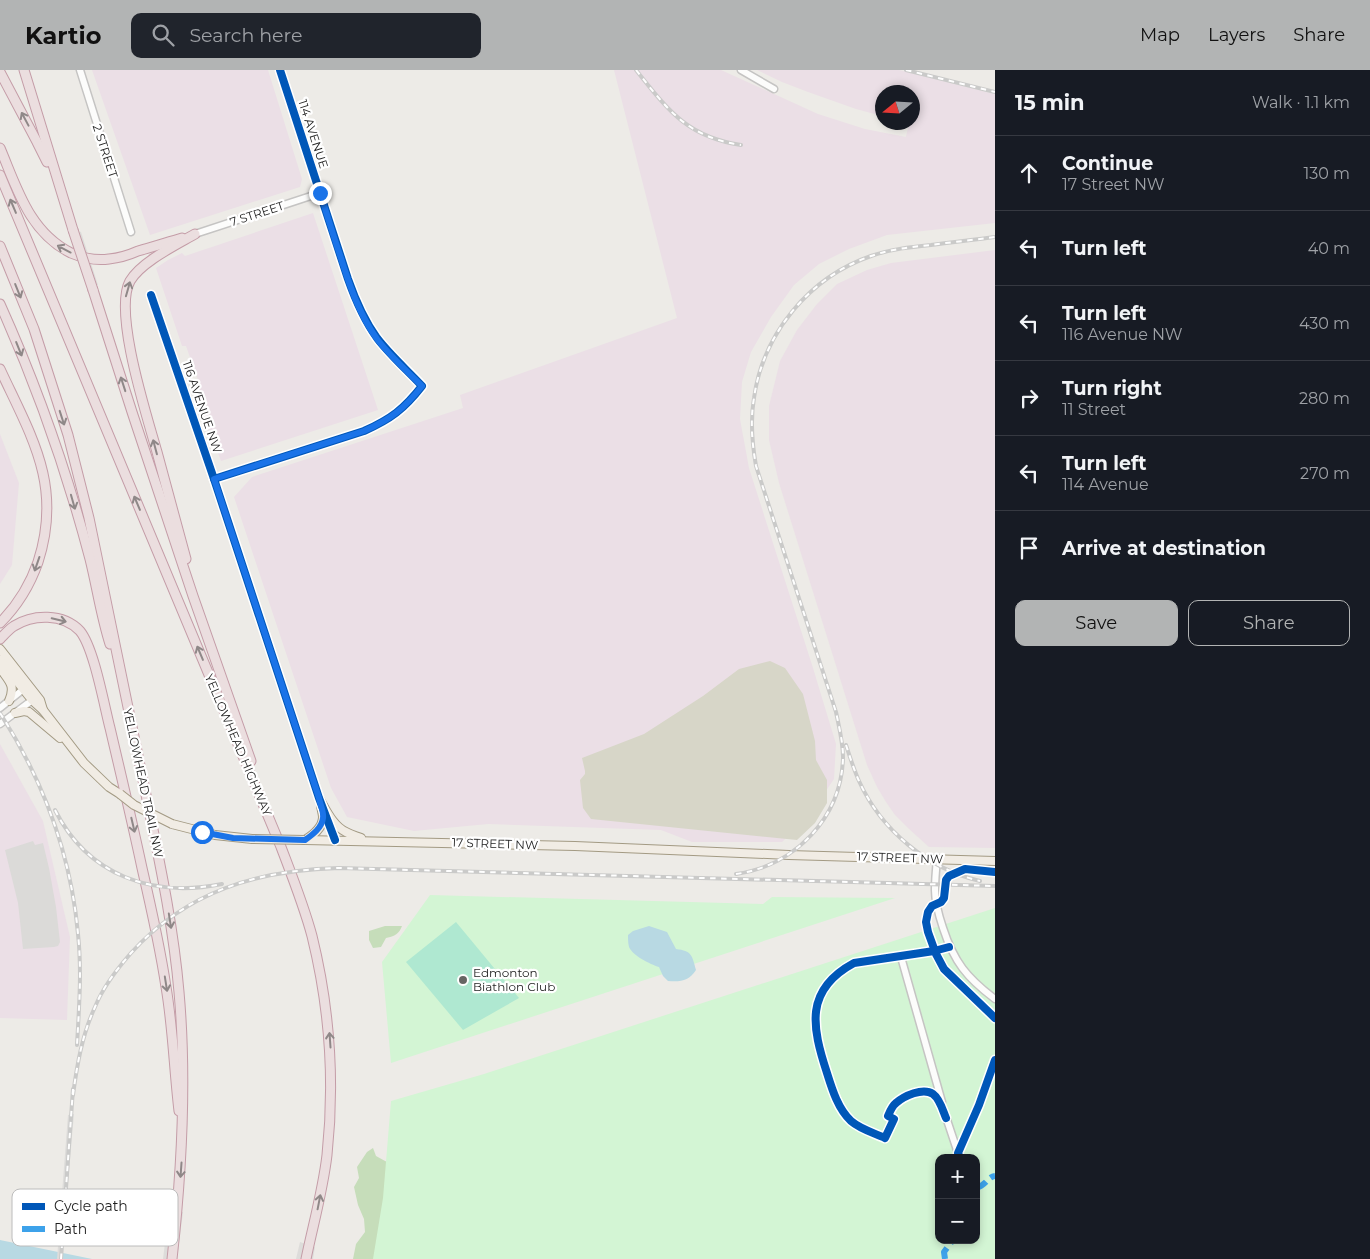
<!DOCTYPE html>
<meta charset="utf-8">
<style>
:root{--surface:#171b24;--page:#20242c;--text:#f1f3f6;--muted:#9ea1a6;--line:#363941;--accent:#b2b4b4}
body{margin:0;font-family:Montserrat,sans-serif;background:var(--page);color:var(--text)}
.controls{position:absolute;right:15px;bottom:15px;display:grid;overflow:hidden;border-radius:10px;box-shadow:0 2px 8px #0003}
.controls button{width:45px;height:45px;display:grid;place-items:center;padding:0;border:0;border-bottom:1px solid var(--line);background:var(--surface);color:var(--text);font:25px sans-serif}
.compass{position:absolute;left:875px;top:15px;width:45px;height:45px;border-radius:50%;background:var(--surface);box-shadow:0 2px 8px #0003;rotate:252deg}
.stop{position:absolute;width:15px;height:15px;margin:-11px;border:4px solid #1a73e8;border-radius:50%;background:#fff}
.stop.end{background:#1a73e8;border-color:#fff;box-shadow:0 1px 5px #0008}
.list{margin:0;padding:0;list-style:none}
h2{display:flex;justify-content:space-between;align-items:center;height:65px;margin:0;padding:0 20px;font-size:21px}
h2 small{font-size:16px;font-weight:400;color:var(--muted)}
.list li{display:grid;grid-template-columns:32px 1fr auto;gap:15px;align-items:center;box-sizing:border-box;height:75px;padding:0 20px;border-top:1px solid var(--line)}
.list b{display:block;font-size:19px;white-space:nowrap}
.list p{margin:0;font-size:16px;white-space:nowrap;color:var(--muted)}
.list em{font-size:16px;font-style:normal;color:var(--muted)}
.actions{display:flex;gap:10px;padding:15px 20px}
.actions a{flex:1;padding:11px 0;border:1px solid var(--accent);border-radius:10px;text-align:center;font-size:18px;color:var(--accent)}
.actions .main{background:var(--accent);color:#111}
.icon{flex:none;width:28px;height:28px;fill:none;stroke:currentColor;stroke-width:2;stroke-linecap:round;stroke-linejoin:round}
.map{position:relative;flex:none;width:995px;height:1189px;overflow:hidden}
header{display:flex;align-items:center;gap:30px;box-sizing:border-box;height:70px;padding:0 25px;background:var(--accent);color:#111}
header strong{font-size:24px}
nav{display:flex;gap:28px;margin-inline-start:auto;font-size:18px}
.search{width:350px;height:45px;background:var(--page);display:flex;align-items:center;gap:12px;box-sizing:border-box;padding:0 18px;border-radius:10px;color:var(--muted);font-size:19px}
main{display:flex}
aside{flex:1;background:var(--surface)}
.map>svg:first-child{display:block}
.industrial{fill:#ebdfe6}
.religious{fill:#dbdad8}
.construction{fill:#d7d6c8}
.forest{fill:#c6ddba}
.park{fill:#d3f5d4;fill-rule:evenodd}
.pitch{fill:#afe8d1}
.water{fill:#b8d9e3}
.pier{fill:#dddcda}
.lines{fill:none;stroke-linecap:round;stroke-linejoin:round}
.minor-casing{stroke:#c5c4c3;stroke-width:9}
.major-casing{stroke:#a39a83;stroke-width:10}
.highway-casing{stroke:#c49ca7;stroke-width:11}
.minor{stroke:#fcfcfb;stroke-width:6}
.major{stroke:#f1ece4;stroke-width:8}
.highway{stroke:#ebdedf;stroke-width:9}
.rail-casing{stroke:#cacac9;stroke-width:4}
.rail{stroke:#fff;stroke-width:2;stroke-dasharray:5.5;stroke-linecap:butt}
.major-bridge-casing{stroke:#a39a83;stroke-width:10;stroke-linecap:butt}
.highway-bridge-casing{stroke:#c49ca7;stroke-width:11;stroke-linecap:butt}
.major-bridge{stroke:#f1ece4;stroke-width:8}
.highway-bridge{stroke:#ebdedf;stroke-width:9}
.quiet{stroke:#3da2ea;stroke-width:6;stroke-dasharray:12 6;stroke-linecap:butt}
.cycleway-casing{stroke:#fff;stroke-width:11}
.cycleway{stroke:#0057b8;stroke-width:8}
.oneway{stroke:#8f8888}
.route{stroke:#1a73e8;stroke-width:6}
.poi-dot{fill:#666664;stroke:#fff;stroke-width:2}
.labels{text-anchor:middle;stroke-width:4.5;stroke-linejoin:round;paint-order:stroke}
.street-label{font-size:12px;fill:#1e1e1e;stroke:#fff}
.poi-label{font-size:12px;fill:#1e1e1e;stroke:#fff;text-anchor:start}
.key{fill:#fff;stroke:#bcbcbc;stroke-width:1}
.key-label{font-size:14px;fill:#1e1e1e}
</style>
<header>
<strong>Kartio</strong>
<div class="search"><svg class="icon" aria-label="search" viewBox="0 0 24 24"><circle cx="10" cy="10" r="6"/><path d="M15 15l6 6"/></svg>Search here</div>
<nav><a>Map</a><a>Layers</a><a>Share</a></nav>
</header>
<main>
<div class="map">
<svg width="995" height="1189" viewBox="0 0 995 1189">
<rect width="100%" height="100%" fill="#edebe7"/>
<g class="industrial">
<polygon points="92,0 268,0 302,109 300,117 150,165"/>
<polygon points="614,0 721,0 818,44 865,59 906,67 909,53 908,53 912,52 912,22 882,22 882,46 856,39 808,22 782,12 757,0 899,0 995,24 995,153 887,165 849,179 819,194 794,215 771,247 751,282 742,312 740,349 749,398 813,598 836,674 834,709 806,750 782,772 692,772 661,760 488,754 414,761 347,747 331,718 234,427 252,407 463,338 460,325 677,248"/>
<polygon points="313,143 378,340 221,391 192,313 198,310 186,276 182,276 156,198 168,190 182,183 185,186"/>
<polygon points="995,180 995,778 929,777 908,758 895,745 886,732 877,717 867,695 779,413 769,370 769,336 780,291 797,260 817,234 837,214 867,200 891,193"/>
<polygon points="0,364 19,413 12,495 0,514"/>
<polygon points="0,674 43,751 70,867 67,950 0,948"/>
</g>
<polygon class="religious" points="33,771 35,775 43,773 49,798 56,837 60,872 58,876 54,877 23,879 18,833 5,780"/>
<polygon class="construction" points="770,591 785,598 803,624 815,671 816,690 827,710 827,733 815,753 797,770 591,749 583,738 580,710 585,704 585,701 582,688 644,664 703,626 739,599"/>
<g class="forest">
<path d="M385,856H402C399,864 395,866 386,868L381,877L373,878L369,870V861Z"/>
<polygon points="373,1078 376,1086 396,1097 374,1189 353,1189 356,1174 365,1162 364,1149 358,1135 354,1117 359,1108 357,1097 367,1082"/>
</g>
<g class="park">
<polygon points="430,825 763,834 772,827 895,828 391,993 382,892"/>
<path d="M995,838V1189H373L383,1128L391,1031L484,1004ZM939,1088H976V1170H939Z"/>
</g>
<polygon class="pitch" points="456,852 519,928 463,960 406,892"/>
<g class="water">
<path d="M649,856L667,862L676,879C692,881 692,885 696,900C689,911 681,912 668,911L663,906L659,897C650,894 633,886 629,877C628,873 628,869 628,865L633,861Z"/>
<polygon points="0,1170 92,1189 0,1189"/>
</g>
<g class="pier">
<polygon points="67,158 81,162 98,215 85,212"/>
<polygon points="74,1044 61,1189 57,1189 68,1045"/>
<polygon points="169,1140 183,1142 177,1189 163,1189"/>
<polygon points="300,1172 315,1177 313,1189 296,1189"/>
</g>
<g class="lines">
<g class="minor-casing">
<g id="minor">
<polyline points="80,0 131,162"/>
<polyline points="741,0 774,19"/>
<polyline points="195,164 320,123"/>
<polyline points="151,225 214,409 320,731"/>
<path d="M214,409L364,361C391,349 404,339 422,316C407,300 390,285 377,268C364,250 355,229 348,209L280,0"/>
<polyline points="0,638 26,617"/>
<polyline points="0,654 35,628"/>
<polyline points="325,743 335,770"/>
<path d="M937,789C936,799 935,810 935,820C935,833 939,846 943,858C954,892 967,908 995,929"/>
<polyline points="901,887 942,1032"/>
<polyline points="945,1044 958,1083"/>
<path d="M946,1048C943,1041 940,1029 933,1024C923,1017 904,1026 896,1033C892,1036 890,1041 888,1046L894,1049L885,1068C874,1063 860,1059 851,1051C838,1039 832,1019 827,1003C812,957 804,920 854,893L934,881L949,877"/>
</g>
</g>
<g class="major-casing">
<g id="major">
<polyline points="0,579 40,630 43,640"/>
<polyline points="0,590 32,630 43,640 84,693 109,717 120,724"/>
<path d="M0,598C9,611 16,615 9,631"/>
<polyline points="15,643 24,641 29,642 60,668"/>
<path d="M319,728C326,740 333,756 346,762C351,765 356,766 361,768"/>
<polyline points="172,754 215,765 252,769"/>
<polyline points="305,770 575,776 789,785 995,791"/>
<path d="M305,770C313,765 323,758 323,747C323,744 321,738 321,735"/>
</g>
</g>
<g class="highway-casing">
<g id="highway">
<polyline points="24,0 73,160"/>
<polyline points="0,2 37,72 47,92"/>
<path d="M0,78C17,118 29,162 71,183C83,188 96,191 109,189C119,188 129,185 138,181C153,177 168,172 182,168"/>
<path d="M0,105L281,777C292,806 304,836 312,866C330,939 335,1010 327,1085C323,1120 313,1155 306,1189"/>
<path d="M0,176L34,259L68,365L89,448C107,535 125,623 143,710C157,780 173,851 179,922C187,1011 182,1100 172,1189"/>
<polyline points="93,220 132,342 193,526 251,691"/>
<path d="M0,234C37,316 67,402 90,489C97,517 101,546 110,574"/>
<path d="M0,299C31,366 63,415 38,492C30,515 18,535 0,553"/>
<path d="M186,489C176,453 167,418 157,382C147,346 113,242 130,211C141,192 176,175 195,164"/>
<path d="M0,569C4,565 8,560 14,556C33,544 63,543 80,561C94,578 104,635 110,658C121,705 132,751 142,798C151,837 160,877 166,917C173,958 174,999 179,1041"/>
</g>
</g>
<use href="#minor" class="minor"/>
<use href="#major" class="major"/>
<use href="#highway" class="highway"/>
<g class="rail-casing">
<g id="rail">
<path d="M636,0C668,40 687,67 741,75"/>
<polyline points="906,0 995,22"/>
<path d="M0,643C43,710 71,785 78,864C82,901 79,938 77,975"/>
<path d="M846,675C850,687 854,700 859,711C881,760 928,799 980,811"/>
<path d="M55,740C88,806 153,828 222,814"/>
<path d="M736,804C795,796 842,747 843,687C843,672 839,657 836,642L756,396C752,373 750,351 754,328C763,263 810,207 871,186C891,179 911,177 931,175C952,172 974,170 995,167"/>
<path d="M73,1025C77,995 82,965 95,937C103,917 117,899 131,883C187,821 258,800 339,798L995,816"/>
<polyline points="61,1189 73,1019"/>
</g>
</g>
<use href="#rail" class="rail"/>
<g class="major-bridge-casing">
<g id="major-bridge">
<polyline points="120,724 134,735 172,754"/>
<polyline points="252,769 305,770"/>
</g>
</g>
<g class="highway-bridge-casing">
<polyline id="highway-bridge" points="73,160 93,220"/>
</g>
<use href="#major-bridge" class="major-bridge"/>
<use href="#highway-bridge" class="highway-bridge"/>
<g class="quiet">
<path d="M976,1118C987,1115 987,1107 995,1106"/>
<polyline points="945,1189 944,1182 953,1170"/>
</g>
<g class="cycleway-casing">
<g id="cycleway">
<polyline points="151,225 214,409 319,728 335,770"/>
<path d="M214,409L364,361C391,349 404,339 422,316C407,300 390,285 377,268C364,250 355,229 348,209L280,0"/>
<polyline points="995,802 965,799 949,806 946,810 944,828 941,832 932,836 928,842 926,852 928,862 936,884 944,899 995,948"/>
<path d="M946,1048C943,1041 940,1029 933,1024C923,1017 904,1026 896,1033C892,1036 890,1041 888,1046L894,1049L885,1068C874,1063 860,1059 851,1051C838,1039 832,1019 827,1003C812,957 804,920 854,893L934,881L949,877"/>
<polyline points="960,1088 958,1083 979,1035 995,990"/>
</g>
</g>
<use href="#cycleway" class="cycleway"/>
</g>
<defs><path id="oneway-shaft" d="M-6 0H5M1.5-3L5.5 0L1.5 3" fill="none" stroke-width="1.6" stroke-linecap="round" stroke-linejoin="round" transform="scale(1.25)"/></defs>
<g class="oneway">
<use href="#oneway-shaft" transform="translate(25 49) rotate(-118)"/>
<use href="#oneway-shaft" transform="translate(13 136) rotate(-113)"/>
<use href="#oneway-shaft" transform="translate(64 179) rotate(-152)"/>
<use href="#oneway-shaft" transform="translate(128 219) rotate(-74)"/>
<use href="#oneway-shaft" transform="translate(18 221) rotate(68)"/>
<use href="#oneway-shaft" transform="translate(19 279) rotate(68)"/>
<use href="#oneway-shaft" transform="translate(123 314) rotate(-108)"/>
<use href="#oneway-shaft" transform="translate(62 348) rotate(72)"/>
<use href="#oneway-shaft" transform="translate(155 377) rotate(-105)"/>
<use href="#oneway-shaft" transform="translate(73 432) rotate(74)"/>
<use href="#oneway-shaft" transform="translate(137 433) rotate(-113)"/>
<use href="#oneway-shaft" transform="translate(37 494) rotate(109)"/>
<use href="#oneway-shaft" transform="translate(59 550) rotate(13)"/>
<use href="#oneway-shaft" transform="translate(200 583) rotate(-113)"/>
<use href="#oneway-shaft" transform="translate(133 755) rotate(77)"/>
<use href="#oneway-shaft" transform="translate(170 851) rotate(81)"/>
<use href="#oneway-shaft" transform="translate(166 914) rotate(81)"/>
<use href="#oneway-shaft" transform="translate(330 970) rotate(-94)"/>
<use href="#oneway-shaft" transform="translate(181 1100) rotate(94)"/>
<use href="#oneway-shaft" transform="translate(319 1132) rotate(-79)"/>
</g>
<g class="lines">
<path class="route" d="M202,762L233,768L305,770C312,765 322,758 323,748C324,742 320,734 319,728L214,409L364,361C391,349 404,339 422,316C407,301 390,286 377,269C359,244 349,214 340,185C333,165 327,144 320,123"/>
</g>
<circle class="poi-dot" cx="463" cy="910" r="5"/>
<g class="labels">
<g class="street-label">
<text transform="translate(313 64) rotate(72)" y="4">114 AVENUE</text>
<text transform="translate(105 81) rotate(72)" y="4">2 STREET</text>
<text transform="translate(257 144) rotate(-18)" y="4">7 STREET</text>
<text transform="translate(202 337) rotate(71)" y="4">116 AVENUE NW</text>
<text transform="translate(238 675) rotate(67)" y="4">YELLOWHEAD HIGHWAY</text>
<text transform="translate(143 713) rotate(78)" y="4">YELLOWHEAD TRAIL NW</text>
<text transform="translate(495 774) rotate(2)" y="4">17 STREET NW</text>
<text transform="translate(900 788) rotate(2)" y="4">17 STREET NW</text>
</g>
<g class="poi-label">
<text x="473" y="907">Edmonton<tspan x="473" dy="14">Biathlon Club</tspan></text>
</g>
</g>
<rect x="12" y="1119" width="166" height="57" rx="8" class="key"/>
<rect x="22" y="1133" width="23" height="7" fill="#0057b8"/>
<rect x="22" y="1156" width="23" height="6" fill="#3da2ea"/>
<g class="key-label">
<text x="54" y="1141">Cycle path</text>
<text x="54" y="1164">Path</text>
</g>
</svg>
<div class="controls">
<button>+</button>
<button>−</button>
</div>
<svg class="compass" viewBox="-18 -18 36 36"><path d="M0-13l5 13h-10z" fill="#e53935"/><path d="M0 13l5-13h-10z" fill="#9ea1a6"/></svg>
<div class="stop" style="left:202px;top:762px"></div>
<div class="stop end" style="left:320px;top:123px"></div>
</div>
<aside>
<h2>15 min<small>Walk · 1.1 km</small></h2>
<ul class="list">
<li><svg class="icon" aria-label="ahead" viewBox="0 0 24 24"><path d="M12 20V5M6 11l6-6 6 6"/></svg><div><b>Continue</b><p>17 Street NW</p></div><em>130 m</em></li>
<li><svg class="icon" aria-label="left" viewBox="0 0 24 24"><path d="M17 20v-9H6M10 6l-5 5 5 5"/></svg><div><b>Turn left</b></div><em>40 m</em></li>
<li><svg class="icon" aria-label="left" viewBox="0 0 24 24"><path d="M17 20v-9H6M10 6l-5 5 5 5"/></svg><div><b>Turn left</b><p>116 Avenue NW</p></div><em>430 m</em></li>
<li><svg class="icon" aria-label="right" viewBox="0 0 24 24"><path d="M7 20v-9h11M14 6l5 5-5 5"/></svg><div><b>Turn right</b><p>11 Street</p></div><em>280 m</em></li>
<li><svg class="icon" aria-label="left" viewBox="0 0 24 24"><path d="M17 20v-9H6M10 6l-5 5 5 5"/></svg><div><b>Turn left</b><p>114 Avenue</p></div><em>270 m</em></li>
<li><svg class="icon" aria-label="arrive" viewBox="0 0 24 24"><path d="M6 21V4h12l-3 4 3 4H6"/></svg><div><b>Arrive at destination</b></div></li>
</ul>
<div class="actions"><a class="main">Save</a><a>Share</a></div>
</aside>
</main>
